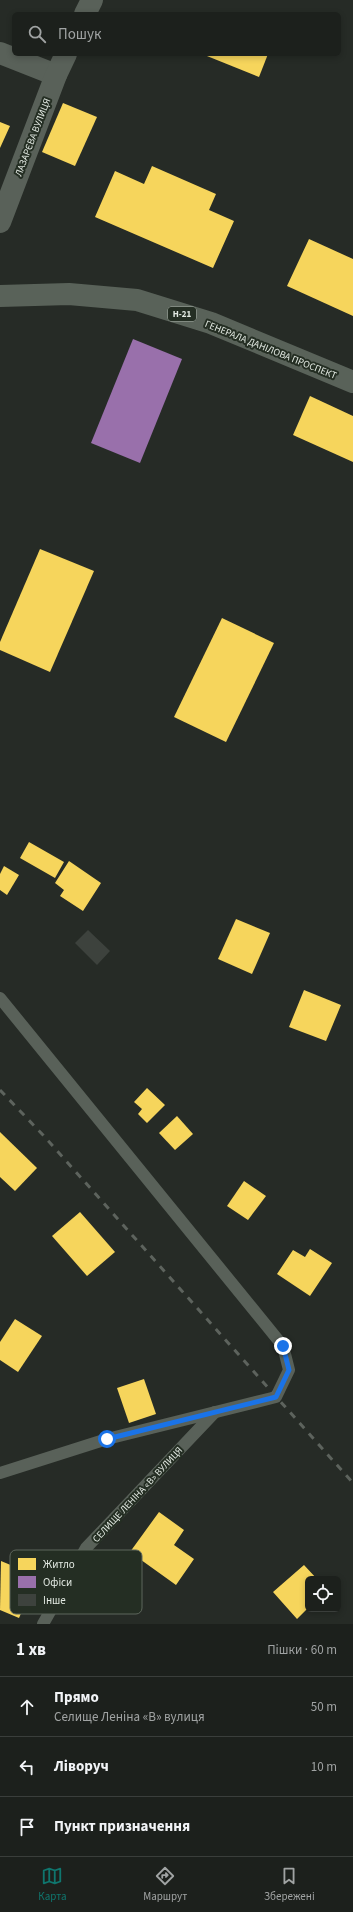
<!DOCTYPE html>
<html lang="uk">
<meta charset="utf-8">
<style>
:root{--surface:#1c201c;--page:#292d29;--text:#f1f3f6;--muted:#a0a3a3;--line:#3a3e3b;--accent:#0f766e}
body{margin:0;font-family:"Source Sans 3",sans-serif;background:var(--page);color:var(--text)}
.controls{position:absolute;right:12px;bottom:12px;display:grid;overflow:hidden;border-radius:6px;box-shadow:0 2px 6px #0003}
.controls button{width:36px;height:36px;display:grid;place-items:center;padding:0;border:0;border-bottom:1px solid var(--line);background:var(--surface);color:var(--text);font:20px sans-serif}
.stop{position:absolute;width:12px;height:12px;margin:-9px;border:3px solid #1a73e8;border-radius:50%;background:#fff}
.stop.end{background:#1a73e8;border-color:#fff;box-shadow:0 1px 4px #0008}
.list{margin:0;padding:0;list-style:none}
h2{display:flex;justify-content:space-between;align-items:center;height:52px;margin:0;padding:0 16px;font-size:17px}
h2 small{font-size:13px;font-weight:400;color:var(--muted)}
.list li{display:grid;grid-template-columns:26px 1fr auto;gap:12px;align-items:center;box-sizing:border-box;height:60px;padding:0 16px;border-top:1px solid var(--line)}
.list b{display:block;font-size:15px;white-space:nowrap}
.list p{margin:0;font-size:13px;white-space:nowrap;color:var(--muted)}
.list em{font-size:13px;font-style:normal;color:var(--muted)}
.icon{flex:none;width:22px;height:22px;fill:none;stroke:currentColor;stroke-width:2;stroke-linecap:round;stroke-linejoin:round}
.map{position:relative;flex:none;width:353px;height:1624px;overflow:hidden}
.search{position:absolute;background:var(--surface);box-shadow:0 2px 6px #0003;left:12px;right:12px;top:12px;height:44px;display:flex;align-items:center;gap:10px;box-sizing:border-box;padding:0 14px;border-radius:6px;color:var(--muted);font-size:15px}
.sheet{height:232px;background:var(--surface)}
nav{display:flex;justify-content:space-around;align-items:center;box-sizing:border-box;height:56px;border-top:1px solid var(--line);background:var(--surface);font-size:11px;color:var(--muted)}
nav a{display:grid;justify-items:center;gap:2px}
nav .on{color:var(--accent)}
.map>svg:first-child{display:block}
.homes{fill:#f6d55c}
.offices{fill:#9970ab}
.building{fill:#3d423d}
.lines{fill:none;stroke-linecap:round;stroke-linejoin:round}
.lane{stroke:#596159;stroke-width:12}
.street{stroke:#596159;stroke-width:22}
.primary{stroke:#596259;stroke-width:22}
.rail{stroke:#5d635d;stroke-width:3;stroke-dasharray:7 7;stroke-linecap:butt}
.route{stroke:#1a73e8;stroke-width:5}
.labels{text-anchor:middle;stroke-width:4;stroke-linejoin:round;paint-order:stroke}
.shield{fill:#242e23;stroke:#a9b1a9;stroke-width:1}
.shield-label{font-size:9px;font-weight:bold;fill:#e2e9e2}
.street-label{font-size:10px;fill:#e2e9e2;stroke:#242e23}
.key{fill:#242e23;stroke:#5d665c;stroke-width:1}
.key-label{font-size:11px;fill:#e2e9e2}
</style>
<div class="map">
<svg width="353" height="1624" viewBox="0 0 353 1624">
<rect width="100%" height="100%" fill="#262b26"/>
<g class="homes">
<polygon points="202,54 268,54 259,77"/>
<polygon points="63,103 97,117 75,166 42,152"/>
<polygon points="0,122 10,126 0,148"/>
<polygon points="152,166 216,194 209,210 234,221 213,268 95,217 115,171 144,184"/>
<polygon points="309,239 353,259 353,316 287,286"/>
<polygon points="310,396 353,416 353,462 293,435"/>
<polygon points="40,549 94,571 50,672 0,650 0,642"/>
<polygon points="222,618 274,643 226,742 174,717"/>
<polygon points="29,842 64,862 55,878 20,858"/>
<polygon points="69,861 101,883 83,911 60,896 64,890 55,883"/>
<polygon points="4,866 19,875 7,895 0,890 0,874"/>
<polygon points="236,919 270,933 252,974 218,959"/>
<polygon points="304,990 341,1005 326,1041 289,1027"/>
<polygon points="147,1088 165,1105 147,1123 138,1114 142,1109 134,1102"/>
<polygon points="177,1116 193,1134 175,1150 159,1133"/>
<polygon points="0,1132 37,1168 15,1191 0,1177"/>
<polygon points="244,1181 266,1196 248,1220 227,1206"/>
<polygon points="80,1212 115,1252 87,1276 52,1236"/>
<polygon points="310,1249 332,1263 310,1296 277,1274 293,1250 305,1257"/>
<polygon points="15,1319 42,1336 18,1372 0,1360 0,1342"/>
<polygon points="144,1379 156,1414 129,1423 117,1388"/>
<polygon points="159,1512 184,1530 174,1545 194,1559 176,1585 130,1552"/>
<polygon points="1,1561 37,1576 19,1618 0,1610"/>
<polygon points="304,1565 317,1579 308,1579 308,1608 297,1619 273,1592"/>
</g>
<polygon class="offices" points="133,339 182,359 140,463 91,443"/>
<polygon class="building" points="88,930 110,951 97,965 75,943"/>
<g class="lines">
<g class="lane">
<polyline points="0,998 283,1346 289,1370 276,1397 107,1439 0,1473"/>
<polyline points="43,1624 86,1548 215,1412"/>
</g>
<g class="street">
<polyline points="85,14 92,0"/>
<polyline points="0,53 56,75"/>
<polyline points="0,222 56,75 66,54"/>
</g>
<polyline class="primary" points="0,296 69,294 137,300 211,323 353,382"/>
<polyline class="rail" points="0,1090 43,1135 353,1483"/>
</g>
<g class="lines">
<polyline class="route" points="107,1439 276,1397 289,1370 283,1346"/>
</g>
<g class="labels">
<rect class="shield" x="168" y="307" width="28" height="14" rx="3"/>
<g class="shield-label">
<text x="182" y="317">Н-21</text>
</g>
<g class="street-label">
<text transform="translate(32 137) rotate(-69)" y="4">ЛАЗАРЄВА ВУЛИЦЯ</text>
<text transform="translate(271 349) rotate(22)" y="4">ГЕНЕРАЛА ДАНІЛОВА ПРОСПЕКТ</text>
<text transform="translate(137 1494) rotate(-47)" y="4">СЕЛИЩЕ ЛЕНІНА «В» ВУЛИЦЯ</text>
</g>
</g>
<rect x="10" y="1550" width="132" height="64" rx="6" class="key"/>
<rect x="18" y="1558" width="18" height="12" fill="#f6d55c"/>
<rect x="18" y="1576" width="18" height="12" fill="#9970ab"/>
<rect x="18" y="1594" width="18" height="12" fill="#3d423d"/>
<g class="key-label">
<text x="43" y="1568">Житло</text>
<text x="43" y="1586">Офіси</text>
<text x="43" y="1604">Інше</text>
</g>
</svg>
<div class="controls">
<button><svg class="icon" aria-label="locate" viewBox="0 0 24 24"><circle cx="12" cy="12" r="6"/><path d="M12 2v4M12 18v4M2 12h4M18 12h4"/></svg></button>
</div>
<div class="stop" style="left:107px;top:1439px"></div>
<div class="stop end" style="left:283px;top:1346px"></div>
<div class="search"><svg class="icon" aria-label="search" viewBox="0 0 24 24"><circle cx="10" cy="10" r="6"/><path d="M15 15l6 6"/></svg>Пошук</div>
</div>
<section class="sheet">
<h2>1 хв<small>Пішки · 60 m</small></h2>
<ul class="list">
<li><svg class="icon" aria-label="ahead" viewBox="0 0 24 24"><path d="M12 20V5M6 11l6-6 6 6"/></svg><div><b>Прямо</b><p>Селище Леніна «В» вулиця</p></div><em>50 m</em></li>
<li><svg class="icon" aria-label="left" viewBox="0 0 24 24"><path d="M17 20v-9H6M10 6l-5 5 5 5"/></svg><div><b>Ліворуч</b></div><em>10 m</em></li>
<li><svg class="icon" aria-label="arrive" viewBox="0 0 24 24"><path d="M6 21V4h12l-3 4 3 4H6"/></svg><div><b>Пункт призначення</b></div></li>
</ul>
</section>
<nav>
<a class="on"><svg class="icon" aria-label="map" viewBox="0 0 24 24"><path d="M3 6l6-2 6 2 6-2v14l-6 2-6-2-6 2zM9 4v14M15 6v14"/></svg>Карта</a>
<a><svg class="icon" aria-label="directions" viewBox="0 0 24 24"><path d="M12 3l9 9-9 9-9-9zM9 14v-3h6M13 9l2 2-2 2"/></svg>Маршрут</a>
<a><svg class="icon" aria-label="saved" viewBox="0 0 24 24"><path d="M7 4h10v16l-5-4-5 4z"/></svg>Збережені</a>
</nav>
